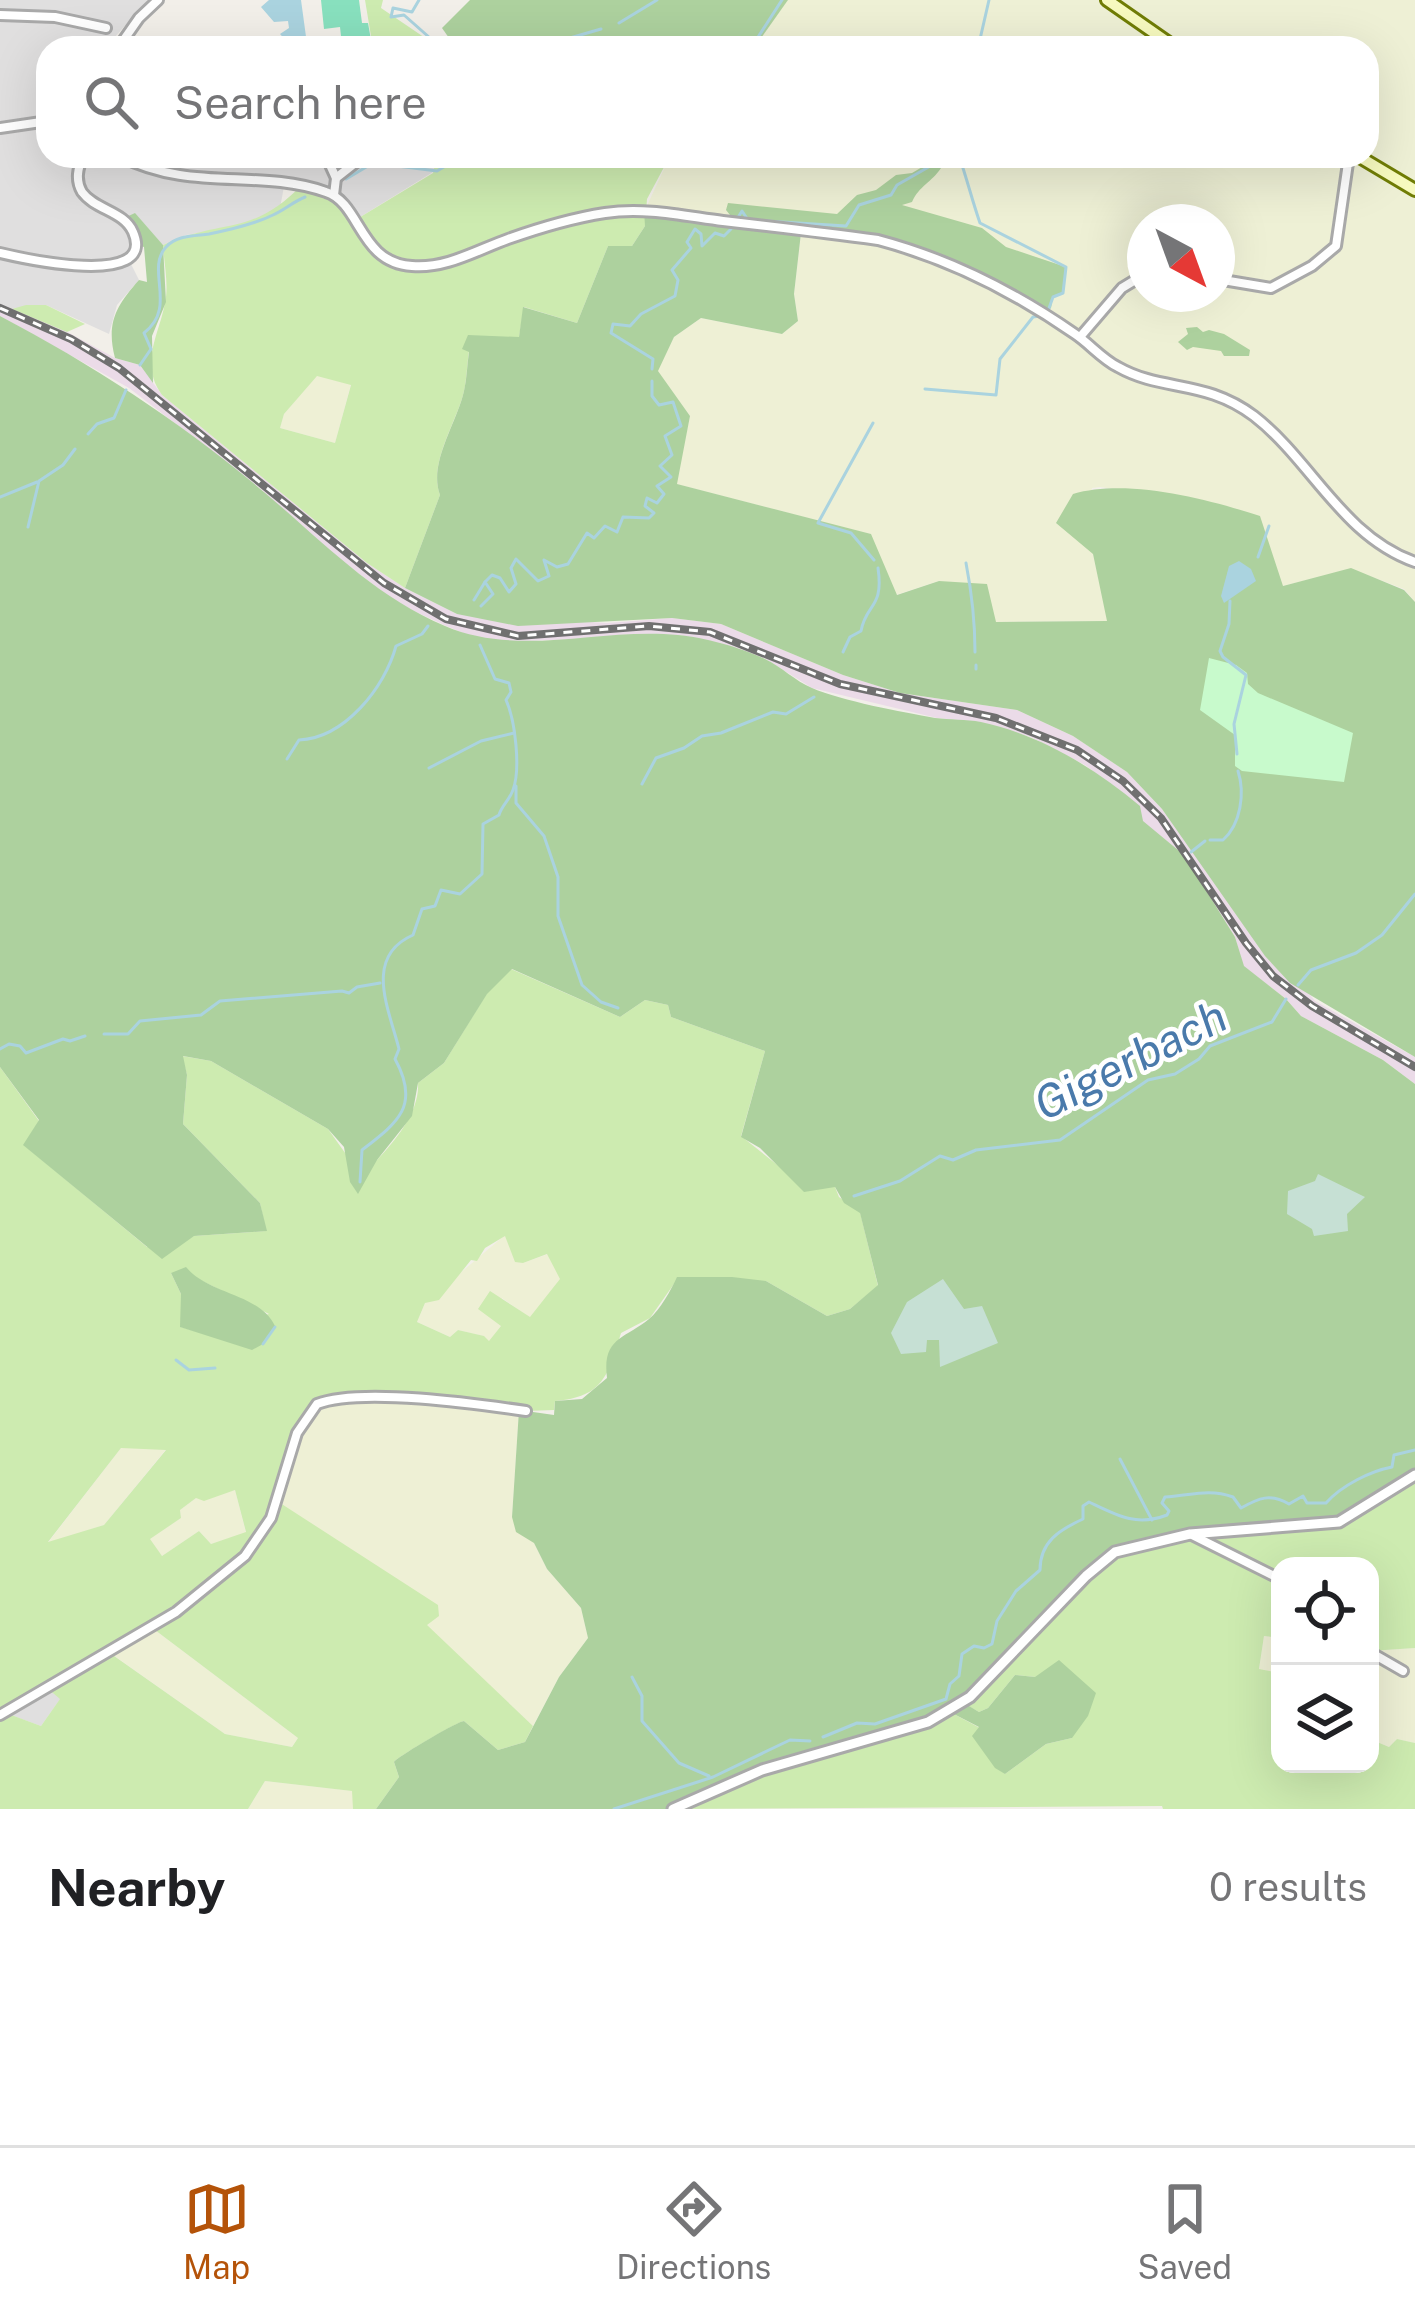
<!DOCTYPE html>
<style>
:root{--surface:#fff;--page:#f6f6f6;--text:#202124;--muted:#757577;--line:#e0e0e0;--accent:#b45309}
body{margin:0;font-family:"Public Sans",sans-serif;background:var(--page);color:var(--text)}
.controls{position:absolute;right:36px;bottom:36px;display:grid;overflow:hidden;border-radius:24px;box-shadow:0 12px 48px #0002}
.controls button{width:108px;height:108px;display:grid;place-items:center;padding:0;border:0;border-bottom:3px solid var(--line);background:var(--surface);color:var(--text);font:60px sans-serif}
.compass{position:absolute;left:1127px;top:204px;width:108px;height:108px;border-radius:50%;background:var(--surface);box-shadow:0 12px 48px #0002;rotate:139deg}
.list{margin:0;padding:0;list-style:none}
h2{display:flex;justify-content:space-between;align-items:center;height:156px;margin:0;padding:0 48px;font-size:51px}
h2 small{font-size:39px;font-weight:400;color:var(--muted)}
.icon{flex:none;width:66px;height:66px;fill:none;stroke:currentColor;stroke-width:2;stroke-linecap:round;stroke-linejoin:round}
.map{position:relative;flex:none;width:1415px;height:1809px;overflow:hidden}
.search{position:absolute;background:var(--surface);box-shadow:0 12px 48px #0002;left:36px;right:36px;top:36px;height:132px;display:flex;align-items:center;gap:30px;box-sizing:border-box;padding:0 42px;border-radius:36px;color:var(--muted);font-size:45px}
.sheet{height:336px;background:var(--surface)}
nav{display:flex;justify-content:space-around;align-items:center;box-sizing:border-box;height:168px;border-top:3px solid var(--line);background:var(--surface);font-size:33px;color:var(--muted)}
nav a{display:grid;justify-items:center;gap:6px}
nav .on{color:var(--accent)}
.map>svg:first-child{display:block}
.residential{fill:#e0dfdf}
.industrial{fill:#ebdbe8}
.farmland{fill:#eef0d5;fill-rule:evenodd}
.grass{fill:#cdebb0;fill-rule:evenodd}
.forest{fill:#add19e}
.wetland{fill:#c6e0d4}
.park{fill:#c8facc}
.pitch{fill:#88e0be}
.water{fill:#aad3df}
.lines{fill:none;stroke-linecap:round;stroke-linejoin:round}
.stream{stroke:#aad3df;stroke-width:3}
.minor-casing{stroke:#a9a9a9;stroke-width:14}
.tertiary-casing{stroke:#a9a9a9;stroke-width:15}
.secondary-casing{stroke:#707d05;stroke-width:16}
.minor{stroke:#fff;stroke-width:8}
.tertiary{stroke:#fff;stroke-width:9}
.secondary{stroke:#f7fabf;stroke-width:10}
.rail-casing{stroke:#707070;stroke-width:8}
.rail{stroke:#fff;stroke-width:3;stroke-dasharray:9;stroke-linecap:butt}
.labels{text-anchor:middle;stroke-width:9;stroke-linejoin:round;paint-order:stroke}
.water-label{font-size:45px;font-style:italic;fill:#4a7aab;stroke:#fff}
</style>
<div class="map">
<svg width="1415" height="1809" viewBox="0 0 1415 1809">
<rect width="100%" height="100%" fill="#f2efe9"/>
<g class="residential">
<polygon points="0,0 148,0 105,48 48,48 48,156 437,156 433,172 357,219 305,182 285,181 280,208 243,226 186,235 163,245 135,214 135,240 128,258 139,280 117,305 109,334 46,305 12,309 0,304"/>
<polygon points="46,1686 61,1698 41,1726 5,1713"/>
</g>
<polygon class="industrial" points="0,304 51,323 115,358 140,365 162,395 367,563 405,588 457,614 607,623 672,618 721,624 843,675 900,693 1017,710 1073,736 1127,772 1162,809 1315,1001 1415,1057 1415,1084 1383,1060 1301,1016 1286,999 1243,966 1235,937 1184,855 1142,821 1139,806 1085,765 1031,737 979,722 937,718 812,688 764,658 681,635 504,642 475,638 444,625 399,604 321,545 263,491 129,388 0,316"/>
<g class="farmland">
<path d="M788,0H1415V602L1404,589L1351,569L1283,586L1140,492L1100,487L1092,488L1093,554L1108,621L995,622L939,581L896,595L870,534L676,484L690,416L657,371L674,337L701,318L782,334L798,321L794,294L801,234L645,210L670,156H1367V48H754ZM1145,222H1217V294H1145Z"/>
<polygon points="317,375 351,384 335,443 280,428 284,414"/>
<polygon points="505,1235 523,1263 548,1254 561,1279 543,1306 530,1318 502,1298 501,1326 489,1342 483,1336 458,1330 450,1337 417,1322 425,1303"/>
<polygon points="432,1400 519,1410 512,1517 534,1543 547,1569 581,1608 588,1638 559,1677 533,1726 426,1625 277,1501 297,1433 324,1401"/>
<polygon points="121,1448 167,1448 104,1525 47,1544"/>
<polygon points="235,1490 246,1533 211,1544 199,1531 162,1556 149,1539 181,1518 180,1510 196,1498"/>
<polygon points="151,1627 298,1738 292,1747 225,1734 106,1650"/>
<polygon points="1264,1636 1280,1638 1280,1673 1259,1670"/>
<polygon points="1415,1648 1415,1743 1397,1739 1389,1747 1370,1739 1370,1651"/>
<polygon points="265,1781 353,1791 353,1809 248,1809"/>
</g>
<g class="grass">
<polygon points="365,0 383,0 381,8 440,48 373,48"/>
<path d="M437,156H670L647,199L645,226L632,246H608L577,323L524,307L519,337L469,351C467,364 467,378 464,391C457,422 428,463 440,495L405,588L367,563L162,395C139,363 159,335 165,303C169,285 164,263 163,245C225,217 250,239 305,182L339,195L357,219L433,173ZM317,376L351,385L335,443L280,428L284,414Z"/>
<polygon points="26,305 46,305 85,324 67,332 12,309"/>
<path d="M511,969L620,1017L645,1000L668,1005L671,1017L765,1051L741,1136L790,1175L835,1187L839,1197L860,1212L878,1286L850,1309L827,1316L766,1281H676L650,1318L621,1333C608,1375 604,1397 555,1401L554,1410L526,1411L457,1401L333,1400L309,1411L277,1501L438,1605L439,1616L427,1625L533,1726L525,1742L498,1750L464,1721C457,1722 399,1756 394,1762L399,1777L376,1809H353L352,1791L265,1781L248,1809H0V1067L39,1121L24,1145L147,1247L194,1236L266,1231L260,1203L183,1124L187,1075L182,1056L211,1061L328,1129L348,1157L377,1160C395,1141 420,1111 418,1083L444,1063L487,993ZM505,1236L515,1262L523,1263L547,1254L560,1279L530,1317L490,1291L478,1309L501,1326L489,1341L484,1336L458,1330L450,1337L417,1322L425,1303L439,1300L471,1260L477,1261L485,1248ZM171,1273L194,1277L269,1314L198,1332L181,1327V1294ZM121,1448L166,1450L104,1525L48,1542ZM235,1490L246,1532L211,1544L199,1531L162,1556L150,1539L181,1518L180,1510L196,1498L204,1501ZM151,1627L298,1738L292,1747L225,1734L107,1651ZM46,1687L60,1699L41,1726L6,1713Z"/>
<polygon points="1415,1475 1415,1648 1370,1651 1370,1566 1280,1566 1280,1638 1264,1636 1259,1669 1280,1673 1280,1764 1370,1764 1370,1739 1389,1747 1397,1739 1415,1743 1415,1809 1163,1809 1162,1806 673,1809 762,1770 950,1712 980,1728 1005,1774 1046,1744 1072,1738 1035,1677 1015,1675 988,1708 979,1712 963,1703 1115,1552"/>
</g>
<g class="forest">
<polygon points="470,0 788,0 754,48 456,48 442,28"/>
<path d="M941,156H960L956,168H941C932,182 919,186 912,202L902,205L982,228L1006,247L1066,267L1063,293L1053,297L1051,308L1043,314L994,283L902,247L734,220L726,210L728,203L837,214L857,195L876,190L896,175L912,173Z"/>
<path d="M644,210L801,233L794,294L798,321L782,334L701,318L674,337L658,371L690,416L677,484L871,534L897,595L939,581L987,584L996,622L1107,621L1093,554L1056,523L1073,494C1127,478 1207,499 1260,516L1283,586L1351,568L1404,590L1415,602V1057L1290,983L1265,956L1162,809L1127,772L1073,736L1017,710L900,693L843,675L721,624L672,618L518,626L457,614L405,588L440,495C428,463 457,423 464,391C467,378 467,365 469,352L462,349L468,335L519,337L523,307L577,323L608,246H632L645,226Z"/>
<path d="M135,213L163,245L166,302L152,336L153,383L140,365L115,358C106,323 116,306 139,280L147,282L144,247L135,244L122,219Z"/>
<path d="M0,316C95,366 182,423 264,492C322,541 374,596 445,626C520,658 600,627 678,635C704,637 742,648 765,659C782,667 795,681 812,688C842,701 902,712 935,718C950,720 966,719 981,722C1041,735 1093,767 1140,806L1143,821L1184,855L1235,937L1244,966L1286,999L1301,1016L1383,1060L1415,1084V1475L1339,1522L1190,1534L1115,1552L964,1703L979,1712L988,1708L1015,1675L1035,1677L1059,1660L1096,1693L1088,1716L1072,1738L1046,1744L1005,1774L995,1768L972,1736L979,1727L950,1712L820,1752L673,1809H376L399,1777L394,1762C399,1756 456,1722 464,1721L498,1750L525,1742L559,1677L588,1638L581,1608L547,1569L534,1543L516,1532L512,1517L519,1410L554,1415L555,1401L582,1399L607,1378C602,1337 625,1339 649,1319C660,1310 671,1290 677,1277H732L766,1281L827,1316L850,1309L878,1285L860,1213L844,1203L835,1187L804,1192L760,1148L741,1137L765,1051L671,1017L668,1005L645,1000L620,1017L512,969L487,994L444,1063L418,1083L412,1116L377,1160L358,1194L350,1182L344,1147L328,1129L211,1061L183,1056L187,1075L183,1124L260,1203L267,1231L194,1236L162,1259L23,1145L39,1120L0,1067Z"/>
<polygon points="1197,327 1203,332 1209,330 1224,334 1250,350 1249,356 1224,356 1221,351 1193,347 1187,350 1178,342 1188,334 1186,328"/>
<path d="M186,1267C209,1295 259,1293 275,1326L263,1344L252,1350L180,1327L181,1294L171,1273Z"/>
</g>
<g class="wetland">
<polygon points="1318,1174 1365,1197 1347,1214 1348,1231 1314,1236 1312,1229 1287,1214 1288,1191 1315,1181"/>
<polygon points="943,1279 964,1309 982,1306 998,1343 940,1367 939,1340 927,1340 926,1352 901,1354 891,1333 907,1302"/>
</g>
<polygon class="park" points="1209,658 1236,665 1247,673 1248,684 1258,693 1353,733 1344,782 1242,771 1235,766 1235,735 1200,710"/>
<polygon class="pitch" points="321,0 359,0 362,23 368,23 371,40 342,45 340,27 324,29"/>
<g class="water">
<polygon points="269,0 301,0 307,44 291,46 280,34 289,28 288,21 274,22 261,7"/>
<polygon points="1239,561 1251,569 1256,581 1224,603 1221,596 1229,566"/>
</g>
<g class="lines">
<g class="stream">
<polyline points="419,0 412,12 393,8 391,17 404,15 439,46 448,48"/>
<polyline points="619,23 657,0"/>
<polyline points="556,42 601,29"/>
<polyline points="751,48 782,0"/>
<polyline points="978,48 989,0"/>
<path d="M959,156C967,179 972,200 980,223L1066,267L1063,293L1053,297L1048,311"/>
<polyline points="346,179 373,163 437,171 454,161 453,156"/>
<polyline points="737,219 742,211 748,220 846,226 859,205 891,195 897,185 948,156"/>
<path d="M140,365L151,349L144,333C178,307 145,270 166,247C177,235 195,236 209,234C229,230 255,224 273,215C284,210 293,202 305,197"/>
<polyline points="652,369 653,359 611,333 613,324 630,326 641,314 675,296 678,280 672,270 691,248 687,242 695,229 701,234 702,246 715,233 724,236 731,229"/>
<polyline points="925,389 996,395 1000,359 1033,317 1040,316"/>
<polyline points="873,423 818,523 851,533 874,560"/>
<polyline points="88,434 97,424 114,418 126,390"/>
<polyline points="0,497 37,482"/>
<polyline points="28,527 39,481 63,465 75,449"/>
<polyline points="1258,557 1269,526"/>
<path d="M966,563C972,594 975,622 975,652"/>
<polyline points="474,600 485,582"/>
<polyline points="1230,601 1229,624 1220,651 1223,657 1246,675 1234,724 1237,754"/>
<polyline points="481,606 493,594 485,582 492,575 500,578 509,592 516,584 511,568 516,559 538,581 549,576 544,560 557,567 568,564 587,533 594,538 605,526 617,532 623,517 649,518 654,513 645,506 647,498 657,503 664,494 657,486 671,477 660,466 672,455 665,436 681,426 673,402 659,405 652,396 652,381"/>
<path d="M843,652L850,637L861,631C866,603 884,609 878,568"/>
<polyline points="976,665 976,669"/>
<path d="M287,759L299,740C345,738 385,687 396,646L422,634L428,626"/>
<polyline points="429,768 481,741 514,733"/>
<polyline points="642,784 656,758 684,748 702,736 721,733 773,712 786,714 814,697"/>
<polyline points="516,786 516,803 544,836 558,877 558,916 582,985 601,1002 618,1008"/>
<path d="M1210,840H1223C1241,824 1245,793 1238,771"/>
<polyline points="1191,852 1205,841"/>
<polyline points="1298,985 1311,970 1356,953 1382,935 1415,894"/>
<polyline points="104,1034 128,1034 140,1021 201,1015 220,1001 342,991 349,993 357,987 380,983"/>
<polyline points="0,1049 9,1044 20,1046 26,1053 63,1039 70,1041 85,1036"/>
<path d="M360,1182L362,1150C397,1123 421,1106 395,1059L399,1049C389,1009 363,957 413,935L422,909L435,906L441,890L460,894L482,874L483,824L499,815C502,805 509,801 513,790C521,768 515,720 506,700L511,692L509,683L495,679L480,645"/>
<polyline points="854,1196 900,1181 940,1156 953,1160 976,1150 1060,1140 1148,1080 1175,1074 1199,1059 1210,1046 1272,1022 1286,999"/>
<polyline points="263,1344 275,1327"/>
<polyline points="176,1360 189,1370 215,1368"/>
<polyline points="1120,1459 1152,1520"/>
<polyline points="632,1677 642,1696 642,1721 679,1763 709,1776"/>
<path d="M823,1737L857,1723L875,1724L946,1699L950,1684L959,1676L962,1654L974,1646L984,1648L992,1644L997,1621L1016,1591L1040,1570C1040,1542 1059,1530 1083,1519V1506L1089,1502C1116,1515 1136,1527 1167,1515L1169,1511L1162,1503L1165,1497C1189,1496 1208,1488 1233,1497L1241,1508C1259,1498 1270,1493 1289,1504L1303,1496L1307,1503H1326C1342,1485 1371,1471 1392,1467L1394,1455L1415,1450"/>
<polyline points="614,1809 713,1777 790,1740 810,1741"/>
</g>
<g class="minor-casing">
<g id="minor">
<polyline points="0,15 55,17 106,28"/>
<polyline points="118,48 139,18 158,0"/>
<polyline points="0,128 48,121"/>
<path d="M120,156C193,193 257,168 326,192C361,203 359,263 412,266C446,269 477,250 508,239C539,228 573,218 605,213C645,207 684,216 723,221C775,227 826,233 878,240C950,259 1013,291 1075,334C1090,344 1102,359 1118,367C1162,392 1205,379 1254,416C1312,461 1342,536 1415,562"/>
<polyline points="326,156 336,178 334,195"/>
<polyline points="336,178 364,156"/>
<path d="M0,253C21,258 158,289 133,232C124,211 95,210 82,192C75,180 78,168 83,156"/>
<polyline points="1217,279 1271,288 1312,266 1336,246 1349,156"/>
<polyline points="1080,337 1122,288 1145,274"/>
<polyline points="1190,1534 1280,1579"/>
<polyline points="1370,1652 1403,1671"/>
<path d="M0,1715L176,1612L245,1556L271,1518L297,1433L317,1404C360,1387 478,1404 526,1411"/>
</g>
</g>
<g class="tertiary-casing">
<polyline id="tertiary" points="673,1809 762,1770 928,1722 970,1697 1086,1576 1115,1552 1190,1534 1339,1522 1415,1475"/>
</g>
<g class="secondary-casing">
<g id="secondary">
<polyline points="1107,0 1176,48"/>
<polyline points="1358,156 1415,190"/>
</g>
</g>
<use href="#minor" class="minor"/>
<use href="#tertiary" class="tertiary"/>
<use href="#secondary" class="secondary"/>
<g class="rail-casing">
<polyline id="rail" points="0,308 71,339 119,368 384,583 446,619 518,636 649,626 710,632 840,684 996,718 1077,750 1123,781 1161,818 1246,943 1273,976 1312,1006 1415,1067"/>
</g>
<use href="#rail" class="rail"/>
</g>
<g class="labels">
<g class="water-label">
<text transform="translate(1130 1060) rotate(-27)" y="16">Gigerbach</text>
</g>
</g>
</svg>
<div class="controls">
<button><svg class="icon" aria-label="locate" viewBox="0 0 24 24"><circle cx="12" cy="12" r="6"/><path d="M12 2v4M12 18v4M2 12h4M18 12h4"/></svg></button>
<button><svg class="icon" aria-label="layers" viewBox="0 0 24 24"><path d="M12 4l9 5-9 5-9-5zM3 14l9 5 9-5"/></svg></button>
</div>
<svg class="compass" viewBox="-18 -18 36 36"><path d="M0-13l5 13h-10z" fill="#e53935"/><path d="M0 13l5-13h-10z" fill="#757577"/></svg>
<div class="search"><svg class="icon" aria-label="search" viewBox="0 0 24 24"><circle cx="10" cy="10" r="6"/><path d="M15 15l6 6"/></svg>Search here</div>
</div>
<section class="sheet">
<h2>Nearby<small>0 results</small></h2>
<ul class="list">
</ul>
</section>
<nav>
<a class="on"><svg class="icon" aria-label="map" viewBox="0 0 24 24"><path d="M3 6l6-2 6 2 6-2v14l-6 2-6-2-6 2zM9 4v14M15 6v14"/></svg>Map</a>
<a><svg class="icon" aria-label="directions" viewBox="0 0 24 24"><path d="M12 3l9 9-9 9-9-9zM9 14v-3h6M13 9l2 2-2 2"/></svg>Directions</a>
<a><svg class="icon" aria-label="saved" viewBox="0 0 24 24"><path d="M7 4h10v16l-5-4-5 4z"/></svg>Saved</a>
</nav>
